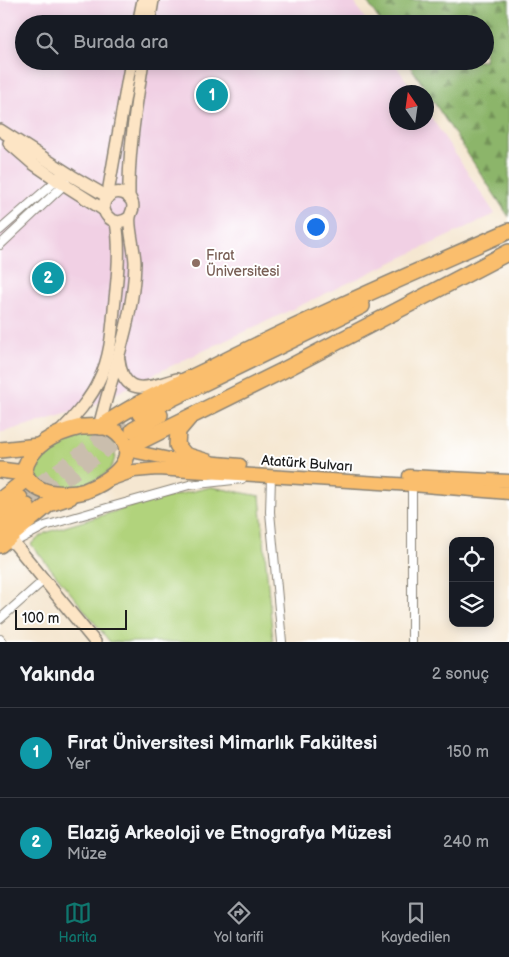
<!DOCTYPE html>
<html lang="tr">
<meta charset="utf-8">
<style>
:root{--surface:#171b24;--page:#242831;--text:#f1f3f6;--muted:#9ea1a6;--line:#363941;--accent:#0f766e}
body{margin:0;font-family:"Balsamiq Sans",sans-serif;background:var(--page);color:var(--text)}
.controls{position:absolute;right:15px;bottom:15px;display:grid;overflow:hidden;border-radius:10px;box-shadow:0 2px 12px #0003}
.controls button{width:45px;height:45px;display:grid;place-items:center;padding:0;border:0;border-bottom:1px solid var(--line);background:var(--surface);color:var(--text);font:25px sans-serif}
.compass{position:absolute;left:389px;top:85px;width:45px;height:45px;border-radius:50%;background:var(--surface);box-shadow:0 2px 12px #0003;rotate:347deg}
.scale{position:absolute;left:15px;bottom:12px;width:112px;box-sizing:border-box;padding-left:5px;border:2px solid #1c1c1c;border-top:0;font-size:14px;line-height:18px;white-space:nowrap;color:#1c1c1c;-webkit-text-stroke:4px #fff;paint-order:stroke}
.you{position:absolute;left:315px;top:226px;width:18px;height:18px;margin:-12px;border:4px solid #fff;border-radius:50%;background:#1a73e8;box-shadow:0 0 0 8px #1a73e833}
.badge{display:grid;place-items:center;width:32px;height:32px;border-radius:50%;background:var(--accent);color:#fff;font-size:16px;font-weight:700}
.pin{position:absolute;translate:-50% -50%;border:2px solid #fff;box-shadow:0 1px 5px #0006}
.list{margin:0;padding:0;list-style:none}
h2{display:flex;justify-content:space-between;align-items:center;height:65px;margin:0;padding:0 20px;font-size:21px}
h2 small{font-size:16px;font-weight:400;color:var(--muted)}
.list li{display:grid;grid-template-columns:32px 1fr auto;gap:15px;align-items:center;box-sizing:border-box;height:90px;padding:0 20px;border-top:1px solid var(--line)}
.list b{display:block;font-size:19px;white-space:nowrap}
.list p{margin:0;font-size:16px;white-space:nowrap;color:var(--muted)}
.list em{font-size:16px;font-style:normal;color:var(--muted)}
.icon{flex:none;width:28px;height:28px;fill:none;stroke:currentColor;stroke-width:2;stroke-linecap:round;stroke-linejoin:round}
.map{position:relative;flex:none;width:509px;height:642px;overflow:hidden}
.search{position:absolute;background:var(--surface);box-shadow:0 2px 12px #0003;left:15px;right:15px;top:15px;height:55px;display:flex;align-items:center;gap:12px;box-sizing:border-box;padding:0 18px;border-radius:28px;color:var(--muted);font-size:19px}
.sheet{height:245px;background:var(--surface)}
nav{display:flex;justify-content:space-around;align-items:center;box-sizing:border-box;height:70px;border-top:1px solid var(--line);background:var(--surface);font-size:14px;color:var(--muted)}
nav a{display:grid;justify-items:center;gap:2px}
nav .on{color:var(--accent)}
.map>svg:first-child{display:block}
.built{fill:#f1d0e4}
.green{fill:#b1d37b;stroke:#66784c}
.forest{fill:url(#forest-firs);stroke:#546844}
.lines{fill:none;stroke-linecap:round;stroke-linejoin:round}
.highway-tunnel{stroke:#cabead;stroke-width:15;stroke-dasharray:15 8;stroke-linecap:butt}
.street-casing{stroke:#888276;stroke-width:10}
.secondary-casing{stroke:#888276;stroke-width:14}
.primary-casing{stroke:#888276;stroke-width:15}
.highway-casing{stroke:#888276;stroke-width:18}
.street{stroke:#fff;stroke-width:8}
.secondary{stroke:#fde5c5;stroke-width:11}
.primary{stroke:#fabe6d;stroke-width:12}
.highway{stroke:#fabe6d;stroke-width:15}
.education-dot{fill:#8d6e63;stroke:#fff;stroke-width:2}
.labels{text-anchor:middle;stroke-width:4;stroke-linejoin:round;paint-order:stroke}
.education-label{font-size:14px;fill:#785e54;stroke:#fff;text-anchor:start}
.street-label{font-size:14px;fill:#1c1c1c;stroke:#fff}
</style>
<div class="map">
<svg width="509" height="642" viewBox="0 0 509 642">
<defs>
<pattern id="forest-firs" width="22" height="20" patternUnits="userSpaceOnUse" patternTransform="scale(1.25)"><rect width="22" height="20" fill="#8cb56b"/><path d="M5 1l3.5 6h-7zM16 11l3.5 6h-7z" fill="#729257"/></pattern>
</defs>
<rect width="100%" height="100%" fill="#fff"/>
<filter id="ink" filterUnits="userSpaceOnUse"><feTurbulence type="fractalNoise" baseFrequency=".02" numOctaves="2"/><feDisplacementMap in="SourceGraphic" scale="10" xChannelSelector="R" yChannelSelector="G"/><feConvolveMatrix kernelMatrix="1 2 1 2 8 2 1 2 1" color-interpolation-filters="sRGB"/></filter>
<filter id="wash" filterUnits="userSpaceOnUse"><feTurbulence type="fractalNoise" baseFrequency=".0096" numOctaves="4" result="noise"/><feDisplacementMap in="SourceGraphic" scale="20" xChannelSelector="R" yChannelSelector="G"/><feGaussianBlur stdDeviation="1.12" result="paint"/><feColorMatrix in="noise" values="0 0 0 0 0 0 0 0 0 0 0 0 0 0 0 0 0 1.4 0 .05"/><feComposite in="paint" operator="in"/></filter>
<g filter="url(#wash)">
<rect width="100%" height="100%" fill="#f5e7d1"/>
<polygon class="built" points="0,0 353,0 368,24 24,24 24,61 393,61 414,92 396,92 396,122 426,122 427,111 495,214 152,375 90,407 0,433"/>
<g class="green">
<path d="M85,432C90,433 96,433 101,434C119,439 119,464 105,474C93,483 57,494 43,484C35,478 35,469 35,459L52,441Z"/>
<polygon points="211,487 260,496 273,642 110,642 31,544 45,533 139,504"/>
</g>
<polygon class="forest" points="366,0 509,0 509,217 407,61 485,61 485,24 382,24"/>
</g>
<g filter="url(#ink)">
<g class="lines">
<g class="highway-tunnel">
<polyline points="20,498 126,421"/>
<polyline points="27,506 131,431"/>
</g>
<g class="street-casing">
<g id="street">
<polyline points="0,230 57,180"/>
<polyline points="0,245 66,183"/>
<polyline points="266,477 271,477 270,512 282,642"/>
<polyline points="412,485 412,642"/>
<polyline points="11,544 45,526 107,508 189,485 242,479"/>
<polyline points="0,619 43,581"/>
<polyline points="0,639 2,642"/>
</g>
</g>
<g class="secondary-casing">
<g id="secondary">
<polyline points="138,24 143,0"/>
<polyline points="149,24 153,0"/>
<polyline points="0,130 72,176 108,197"/>
<polyline points="9,143 32,163 57,180"/>
<polyline points="62,175 57,180 104,210"/>
<polyline points="110,196 109,187 131,61"/>
<path d="M129,198C128,152 136,107 143,61"/>
<path d="M119,360C124,399 149,387 177,379"/>
<path d="M99,427C112,372 134,319 135,263C135,251 128,226 130,217C131,211 135,209 132,202C129,193 118,190 110,195C94,207 112,232 130,217"/>
<path d="M60,432C73,419 92,397 99,380C110,359 112,333 114,309C117,280 121,251 116,222"/>
<polyline points="9,537 95,642"/>
</g>
</g>
<g class="primary-casing">
<g id="primary">
<polyline points="127,450 170,459 240,465"/>
<polyline points="409,476 509,481"/>
<polyline points="109,480 134,471 157,469 412,485 509,493"/>
</g>
</g>
<g class="highway-casing">
<g id="highway">
<polyline points="140,414 362,306"/>
<polyline points="189,418 178,431 177,445 185,455 208,462"/>
<path d="M81,427C90,427 100,425 108,428C115,430 122,437 125,443C135,466 103,484 85,491C76,494 64,494 55,493C41,492 31,486 24,473C29,444 56,433 81,427Z"/>
<path d="M101,427C135,403 174,386 211,368C309,318 409,275 509,231"/>
<polyline points="133,430 160,415"/>
<polyline points="127,448 282,371 509,252"/>
<polyline points="0,450 38,446"/>
<polyline points="0,470 24,473"/>
<polyline points="0,500 27,479"/>
<polyline points="0,516 20,498"/>
<polyline points="0,530 27,506"/>
<polyline points="0,545 49,504 70,497"/>
</g>
</g>
<use href="#street" class="street"/>
<use href="#secondary" class="secondary"/>
<use href="#primary" class="primary"/>
<use href="#highway" class="highway"/>
</g>
</g>
<circle class="education-dot" cx="196" cy="263" r="5"/>
<g class="labels">
<g class="education-label">
<text x="206" y="260">Fırat<tspan x="206" dy="16">Üniversitesi</tspan></text>
</g>
<g class="street-label">
<text transform="translate(307 463) rotate(4)" y="5">Atatürk Bulvarı</text>
</g>
</g>
</svg>
<div class="controls">
<button><svg class="icon" aria-label="locate" viewBox="0 0 24 24"><circle cx="12" cy="12" r="6"/><path d="M12 2v4M12 18v4M2 12h4M18 12h4"/></svg></button>
<button><svg class="icon" aria-label="layers" viewBox="0 0 24 24"><path d="M12 4l9 5-9 5-9-5zM3 14l9 5 9-5"/></svg></button>
</div>
<svg class="compass" viewBox="-18 -18 36 36"><path d="M0-13l5 13h-10z" fill="#e53935"/><path d="M0 13l5-13h-10z" fill="#9ea1a6"/></svg>
<div class="scale">100 m</div>
<div class="you"></div>
<div class="pin badge" style="left:212px;top:95px;background:#0f9aa8">1</div>
<div class="pin badge" style="left:48px;top:278px;background:#0f9aa8">2</div>
<div class="search"><svg class="icon" aria-label="search" viewBox="0 0 24 24"><circle cx="10" cy="10" r="6"/><path d="M15 15l6 6"/></svg>Burada ara</div>
</div>
<section class="sheet">
<h2>Yakında<small>2 sonuç</small></h2>
<ul class="list">
<li><span class="badge" style="background:#0f9aa8">1</span><div><b>Fırat Üniversitesi Mimarlık Fakültesi</b><p>Yer</p></div><em>150 m</em></li>
<li><span class="badge" style="background:#0f9aa8">2</span><div><b>Elazığ Arkeoloji ve Etnografya Müzesi</b><p>Müze</p></div><em>240 m</em></li>
</ul>
</section>
<nav>
<a class="on"><svg class="icon" aria-label="map" viewBox="0 0 24 24"><path d="M3 6l6-2 6 2 6-2v14l-6 2-6-2-6 2zM9 4v14M15 6v14"/></svg>Harita</a>
<a><svg class="icon" aria-label="directions" viewBox="0 0 24 24"><path d="M12 3l9 9-9 9-9-9zM9 14v-3h6M13 9l2 2-2 2"/></svg>Yol tarifi</a>
<a><svg class="icon" aria-label="saved" viewBox="0 0 24 24"><path d="M7 4h10v16l-5-4-5 4z"/></svg>Kaydedilen</a>
</nav>
